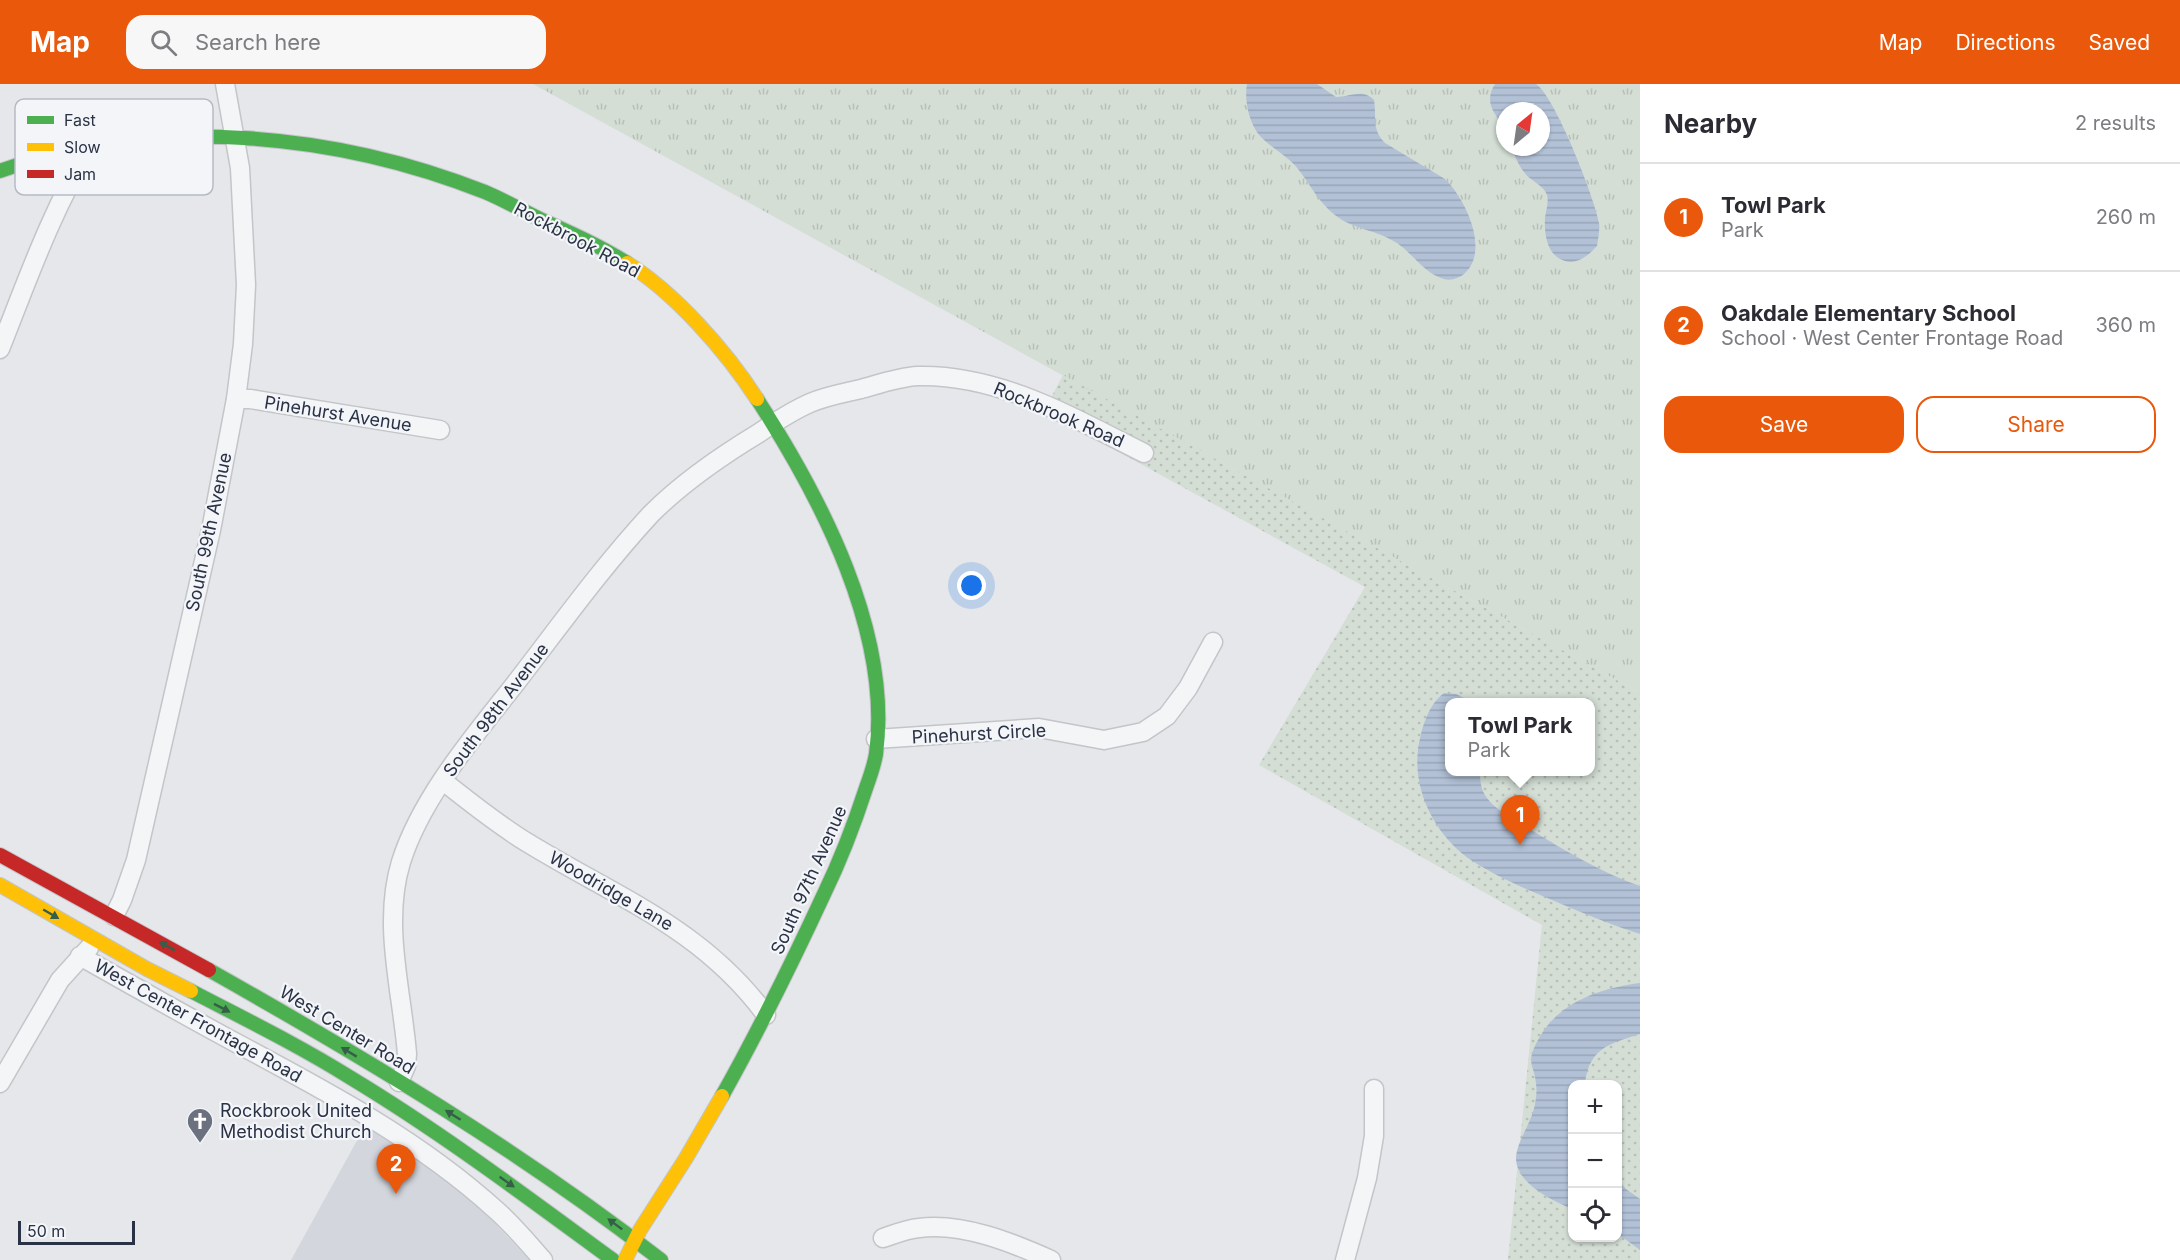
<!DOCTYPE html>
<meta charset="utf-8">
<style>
:root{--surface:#fff;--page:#f7f7f7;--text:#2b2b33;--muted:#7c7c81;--line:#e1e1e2;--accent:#ea580c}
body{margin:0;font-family:Inter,sans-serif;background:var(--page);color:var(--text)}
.controls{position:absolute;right:18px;bottom:18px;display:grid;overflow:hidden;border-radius:12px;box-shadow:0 2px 4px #0004}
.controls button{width:54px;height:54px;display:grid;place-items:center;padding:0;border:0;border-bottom:2px solid var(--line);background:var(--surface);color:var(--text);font:30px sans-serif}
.compass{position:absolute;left:1496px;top:18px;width:54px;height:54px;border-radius:50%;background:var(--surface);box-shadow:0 2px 4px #0004;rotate:29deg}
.scale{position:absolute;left:18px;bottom:15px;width:117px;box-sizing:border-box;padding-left:6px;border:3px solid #2a3245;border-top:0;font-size:16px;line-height:21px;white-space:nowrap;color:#2a3245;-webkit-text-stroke:4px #f3f5f9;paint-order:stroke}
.you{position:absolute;left:972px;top:502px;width:21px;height:21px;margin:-15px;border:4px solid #fff;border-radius:50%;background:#1a73e8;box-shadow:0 0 0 9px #1a73e833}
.badge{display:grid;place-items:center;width:39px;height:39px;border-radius:50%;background:var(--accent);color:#fff;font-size:20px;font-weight:700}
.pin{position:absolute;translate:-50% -50px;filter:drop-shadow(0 2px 3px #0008)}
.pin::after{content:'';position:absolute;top:32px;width:21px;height:18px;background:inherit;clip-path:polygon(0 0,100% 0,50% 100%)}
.popup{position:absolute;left:1445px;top:614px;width:150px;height:78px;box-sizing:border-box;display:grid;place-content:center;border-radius:12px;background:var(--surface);filter:drop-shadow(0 2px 4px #0005);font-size:20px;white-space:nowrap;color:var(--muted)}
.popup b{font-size:22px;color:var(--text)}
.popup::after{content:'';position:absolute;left:50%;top:100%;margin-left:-12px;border:12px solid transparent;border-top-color:var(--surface)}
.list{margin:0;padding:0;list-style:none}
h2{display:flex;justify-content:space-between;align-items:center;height:78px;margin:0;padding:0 24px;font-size:26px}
h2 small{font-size:20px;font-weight:400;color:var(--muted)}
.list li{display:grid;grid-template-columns:39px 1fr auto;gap:18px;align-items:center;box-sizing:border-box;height:108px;padding:0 24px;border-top:2px solid var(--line)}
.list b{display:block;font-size:22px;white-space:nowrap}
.list p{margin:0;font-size:20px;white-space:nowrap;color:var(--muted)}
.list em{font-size:20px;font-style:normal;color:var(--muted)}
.actions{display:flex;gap:12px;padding:18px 24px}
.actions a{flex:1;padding:14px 0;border:2px solid var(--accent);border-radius:18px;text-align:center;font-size:21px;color:var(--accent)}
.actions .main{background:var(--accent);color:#fff}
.icon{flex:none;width:33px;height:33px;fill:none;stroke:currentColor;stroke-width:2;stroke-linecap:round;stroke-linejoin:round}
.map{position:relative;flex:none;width:1640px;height:1176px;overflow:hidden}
header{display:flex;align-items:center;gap:36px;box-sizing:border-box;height:84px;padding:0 30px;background:var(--accent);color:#fff}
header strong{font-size:28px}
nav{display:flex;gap:33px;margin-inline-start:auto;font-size:21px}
.search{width:420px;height:54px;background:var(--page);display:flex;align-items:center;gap:15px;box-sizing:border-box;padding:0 21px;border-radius:18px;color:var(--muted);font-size:22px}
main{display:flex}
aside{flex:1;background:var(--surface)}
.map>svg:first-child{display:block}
.built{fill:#d3d6dd}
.grass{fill:url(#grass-tufts);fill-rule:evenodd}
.park{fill:url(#park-dots);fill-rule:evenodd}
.water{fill:url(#water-rules)}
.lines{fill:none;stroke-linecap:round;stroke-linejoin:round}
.street-casing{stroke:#c3c5c8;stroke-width:21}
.fast-casing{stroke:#c3c5c8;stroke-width:16}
.slow-casing{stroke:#c3c5c8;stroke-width:16}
.jam-casing{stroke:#c3c5c8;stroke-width:16}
.street{stroke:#f4f5f7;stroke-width:18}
.fast{stroke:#4caf50;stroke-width:14}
.slow{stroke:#ffc107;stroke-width:14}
.jam{stroke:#c62828;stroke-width:14}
.oneway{fill:#365e49}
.labels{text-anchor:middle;stroke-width:4.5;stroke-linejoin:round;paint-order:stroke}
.street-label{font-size:18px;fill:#2a3245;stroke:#f3f5f9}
.poi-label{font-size:18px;fill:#2a3245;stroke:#f3f5f9;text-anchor:start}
.key{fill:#f3f5f9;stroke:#b7bac3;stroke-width:1.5}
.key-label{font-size:16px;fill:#2a3245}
</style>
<header>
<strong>Map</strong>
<div class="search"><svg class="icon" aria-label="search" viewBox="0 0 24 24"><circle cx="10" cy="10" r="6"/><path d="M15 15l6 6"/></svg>Search here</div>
<nav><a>Map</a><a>Directions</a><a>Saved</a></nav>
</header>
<main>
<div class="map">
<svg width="1640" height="1176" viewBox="0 0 1640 1176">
<defs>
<pattern id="grass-tufts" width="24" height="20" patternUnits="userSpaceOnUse" patternTransform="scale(1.5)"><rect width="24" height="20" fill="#d4ded5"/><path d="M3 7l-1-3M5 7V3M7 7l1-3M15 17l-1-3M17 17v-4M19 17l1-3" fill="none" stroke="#b6bfb8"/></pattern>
<pattern id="park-dots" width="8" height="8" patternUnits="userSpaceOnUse" patternTransform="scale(1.5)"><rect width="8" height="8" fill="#d4ded5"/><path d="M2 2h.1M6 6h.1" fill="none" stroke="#b6bfb8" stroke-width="1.8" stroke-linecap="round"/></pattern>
<pattern id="water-rules" width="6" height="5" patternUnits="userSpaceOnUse" patternTransform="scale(1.5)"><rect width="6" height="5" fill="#b2c1d6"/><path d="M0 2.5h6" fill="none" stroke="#99a6b9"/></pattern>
</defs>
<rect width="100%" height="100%" fill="#e5e7ea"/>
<polygon class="built" points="365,1042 452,1099 478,1121 529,1176 291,1176"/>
<path class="grass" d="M533,0H1640V609ZM1505,27H1541V63H1505Z"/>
<path class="park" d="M1063,291L1640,609V1176H1508L1542,841L1259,681L1365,503L1044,327ZM1450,618H1591V688H1450ZM1572,1000H1618V1154H1572Z"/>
<g class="water">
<path d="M1247,0H1317L1336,13C1351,13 1362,4 1374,16C1377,34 1371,44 1385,59L1445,95C1465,114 1490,166 1465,189C1460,194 1451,197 1444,195C1425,190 1413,170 1397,159C1377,146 1352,145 1335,131C1319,119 1310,100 1298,85C1287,71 1271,64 1260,52C1249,39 1244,16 1247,0Z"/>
<path d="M1495,0H1536C1555,12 1595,115 1599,139C1600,147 1598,155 1597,162C1589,171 1577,181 1565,177C1547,172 1544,150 1545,134C1546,126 1549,118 1547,111C1544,101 1530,97 1524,88C1518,81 1515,71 1511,63H1541V27H1505V43C1493,29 1484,17 1495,0Z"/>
<path d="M1444,609L1456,610L1472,618H1450V688H1480C1480,698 1481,706 1487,714C1496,727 1515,735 1528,744C1564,766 1600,788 1640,802V850C1612,841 1585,830 1559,819C1528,806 1496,793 1468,774C1435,750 1413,707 1418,666C1421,646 1427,622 1444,609Z"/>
<path d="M1640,899V950C1609,960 1589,964 1585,1000H1572V1125C1551,1116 1509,1096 1517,1067C1521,1051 1532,1037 1535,1020C1537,1011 1537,1002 1535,993C1534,987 1531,981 1531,975C1532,965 1539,954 1544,946C1567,915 1603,904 1640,899Z"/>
<polygon points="1618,1095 1626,1105 1640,1115 1640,1166 1618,1150"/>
</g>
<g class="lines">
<g class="street-casing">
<g id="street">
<path d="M0,265C27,197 52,125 91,62"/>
<polyline points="236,315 250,315 440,346"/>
<polyline points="876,655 1039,644 1104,656 1143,648 1167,632 1188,604 1213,558"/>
<path d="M443,697C471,719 498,741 528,759C616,813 702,844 766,931"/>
<polyline points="114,832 122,816 136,776 211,446 236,315 243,260 246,201 240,84 225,0"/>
<path d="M80,872C133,902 186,932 240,961C330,1009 420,1057 496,1126C513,1141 528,1159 543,1176"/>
<path d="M399,998L406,982L407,970C402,907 382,840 401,778C421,714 474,652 515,600C559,543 602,483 651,430C683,398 721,372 759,349C775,338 792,327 810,319C826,312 844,309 861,305C879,300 899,293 918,292C999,290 1074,334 1144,369"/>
<polyline points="0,999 60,896 89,864"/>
<path d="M883,1154C895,1150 907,1145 919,1144C962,1138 1013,1159 1051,1176"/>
<polyline points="1345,1176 1367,1094 1374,1052 1374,1005"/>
</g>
</g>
<g class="fast-casing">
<g id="fast">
<path d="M0,87C155,31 333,48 485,108C504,116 523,127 542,136C571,149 600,162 627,179"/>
<path d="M209,886C365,974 519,1066 661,1176"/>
<path d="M191,907C245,935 300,962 351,994C442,1049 527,1113 613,1176"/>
<path d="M722,1012C759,946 792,879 824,810C841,775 854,741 866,704C870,693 874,682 876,670C892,549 821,414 757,315"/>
</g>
</g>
<g class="slow-casing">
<g id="slow">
<path d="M627,179C675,209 726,267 757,315"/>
<polyline points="0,801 147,885 191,907"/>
<polyline points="625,1176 640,1146 686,1074 722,1012"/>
</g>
</g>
<g class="jam-casing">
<polyline id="jam" points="0,771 209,886"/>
</g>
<use href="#street" class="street"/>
<use href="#fast" class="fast"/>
<use href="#slow" class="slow"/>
<use href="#jam" class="jam"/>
</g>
<defs><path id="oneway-solid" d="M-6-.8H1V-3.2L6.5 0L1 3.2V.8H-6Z" transform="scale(1.5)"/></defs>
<g class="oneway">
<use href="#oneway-solid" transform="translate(51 830) rotate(30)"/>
<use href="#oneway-solid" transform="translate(167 862) rotate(-151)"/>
<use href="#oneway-solid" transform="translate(222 924) rotate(27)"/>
<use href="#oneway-solid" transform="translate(349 968) rotate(-149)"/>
<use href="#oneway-solid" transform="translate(453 1031) rotate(-148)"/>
<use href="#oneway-solid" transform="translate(507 1098) rotate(35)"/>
<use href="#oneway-solid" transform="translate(615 1140) rotate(-143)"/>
</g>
<defs>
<g id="church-pin" transform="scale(1.35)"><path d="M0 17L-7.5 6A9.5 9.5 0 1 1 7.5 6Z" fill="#6b717f" stroke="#f3f5f9"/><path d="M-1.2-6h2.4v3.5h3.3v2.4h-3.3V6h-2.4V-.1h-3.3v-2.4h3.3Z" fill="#fff"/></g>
</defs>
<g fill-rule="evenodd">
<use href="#church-pin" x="200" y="1037"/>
</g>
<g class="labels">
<g class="street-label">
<text transform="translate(577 156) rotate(28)" y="6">Rockbrook Road</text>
<text transform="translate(338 330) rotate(9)" y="6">Pinehurst Avenue</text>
<text transform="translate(1059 331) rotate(23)" y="6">Rockbrook Road</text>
<text transform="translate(209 448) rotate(-78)" y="6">South 99th Avenue</text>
<text transform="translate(496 626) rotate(-53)" y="6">South 98th Avenue</text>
<text transform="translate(979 650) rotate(-3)" y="6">Pinehurst Circle</text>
<text transform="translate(809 796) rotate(-66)" y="6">South 97th Avenue</text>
<text transform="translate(611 807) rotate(30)" y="6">Woodridge Lane</text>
<text transform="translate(198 937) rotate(29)" y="6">West Center Frontage Road</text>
<text transform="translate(347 946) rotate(31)" y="6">West Center Road</text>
</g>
<g class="poi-label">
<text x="220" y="1033">Rockbrook United<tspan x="220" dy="21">Methodist Church</tspan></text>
</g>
</g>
<rect x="15" y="15" width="198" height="96" rx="9" class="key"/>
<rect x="27" y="32" width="27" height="8" fill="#4caf50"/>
<rect x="27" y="59" width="27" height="8" fill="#ffc107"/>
<rect x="27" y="86" width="27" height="8" fill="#c62828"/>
<g class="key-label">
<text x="64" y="42">Fast</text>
<text x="64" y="69">Slow</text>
<text x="64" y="96">Jam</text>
</g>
</svg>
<div class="controls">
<button>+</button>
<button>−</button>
<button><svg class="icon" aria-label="locate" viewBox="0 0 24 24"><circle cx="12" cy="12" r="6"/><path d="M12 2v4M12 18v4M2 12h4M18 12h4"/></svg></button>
</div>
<svg class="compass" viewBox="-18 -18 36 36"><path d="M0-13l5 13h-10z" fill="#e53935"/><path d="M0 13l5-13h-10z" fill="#7c7c81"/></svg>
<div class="scale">50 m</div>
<div class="you"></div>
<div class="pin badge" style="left:1520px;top:761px">1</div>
<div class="popup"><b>Towl Park</b>Park</div>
<div class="pin badge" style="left:396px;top:1110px">2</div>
</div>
<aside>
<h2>Nearby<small>2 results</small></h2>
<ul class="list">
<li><span class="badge">1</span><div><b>Towl Park</b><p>Park</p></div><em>260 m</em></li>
<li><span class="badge">2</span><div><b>Oakdale Elementary School</b><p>School · West Center Frontage Road</p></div><em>360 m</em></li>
</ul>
<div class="actions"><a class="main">Save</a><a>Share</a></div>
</aside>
</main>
